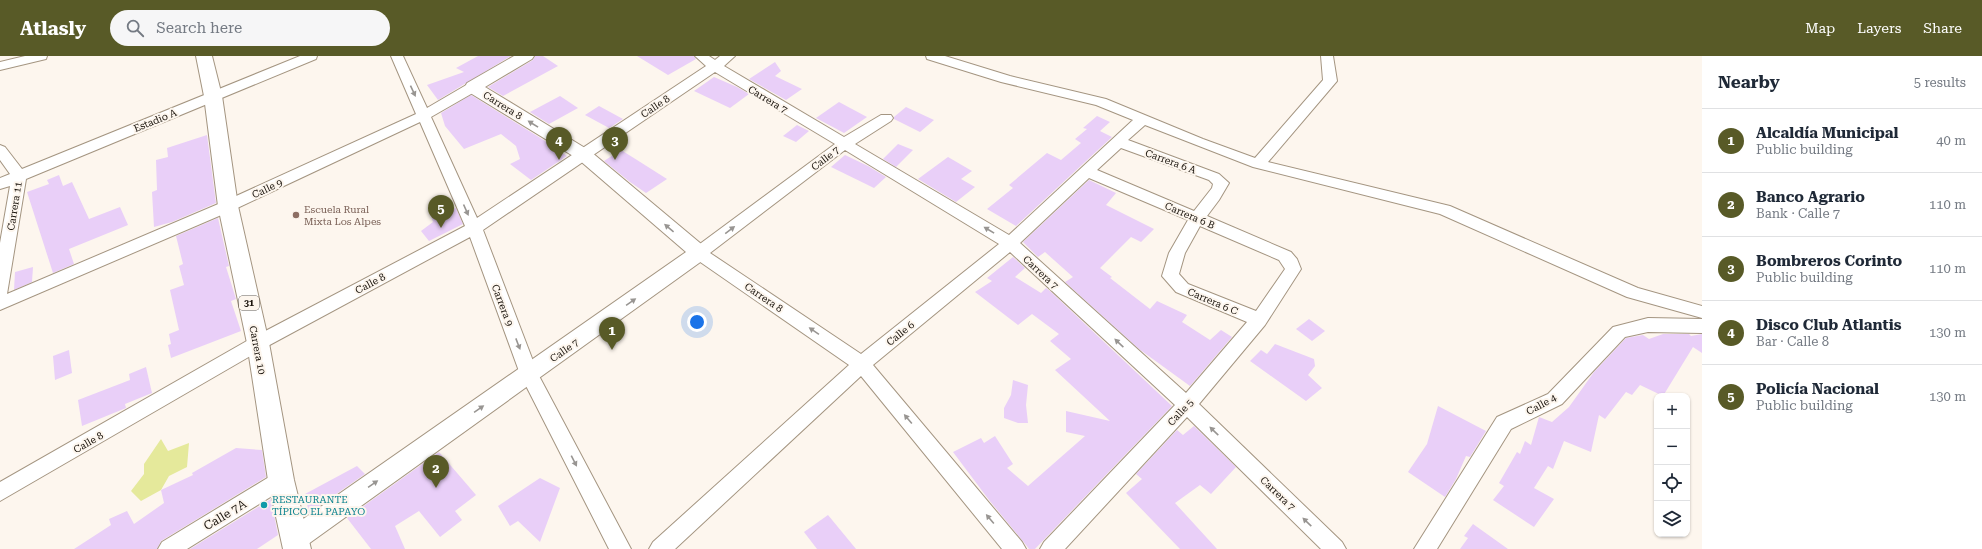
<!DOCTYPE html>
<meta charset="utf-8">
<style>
:root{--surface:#fff;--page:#f6f6f7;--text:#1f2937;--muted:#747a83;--line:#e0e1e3;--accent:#585a27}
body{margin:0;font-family:"Roboto Serif",serif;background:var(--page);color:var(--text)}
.controls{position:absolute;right:12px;bottom:12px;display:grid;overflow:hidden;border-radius:8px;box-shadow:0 1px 3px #0004}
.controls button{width:36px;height:36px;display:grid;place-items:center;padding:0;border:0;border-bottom:1px solid var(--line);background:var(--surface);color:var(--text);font:20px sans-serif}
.you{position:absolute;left:697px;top:266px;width:14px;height:14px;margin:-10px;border:3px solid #fff;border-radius:50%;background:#1a73e8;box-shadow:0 0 0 6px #1a73e833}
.badge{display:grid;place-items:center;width:26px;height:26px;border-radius:50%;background:var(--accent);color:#fff;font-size:13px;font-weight:700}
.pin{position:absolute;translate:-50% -33px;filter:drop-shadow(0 1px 2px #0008)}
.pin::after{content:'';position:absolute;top:21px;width:14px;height:12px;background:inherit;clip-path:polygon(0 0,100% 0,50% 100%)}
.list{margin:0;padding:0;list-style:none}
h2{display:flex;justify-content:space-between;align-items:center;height:52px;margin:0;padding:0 16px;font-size:17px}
h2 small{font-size:13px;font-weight:400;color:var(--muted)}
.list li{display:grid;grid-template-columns:26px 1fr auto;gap:12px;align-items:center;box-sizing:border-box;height:64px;padding:0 16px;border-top:1px solid var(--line)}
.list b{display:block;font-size:15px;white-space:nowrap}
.list p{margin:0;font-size:13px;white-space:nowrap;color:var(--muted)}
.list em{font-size:13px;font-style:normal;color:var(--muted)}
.icon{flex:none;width:22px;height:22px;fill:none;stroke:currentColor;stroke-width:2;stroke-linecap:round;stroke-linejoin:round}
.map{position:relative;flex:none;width:1702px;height:493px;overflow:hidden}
header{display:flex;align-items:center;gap:24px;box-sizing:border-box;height:56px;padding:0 20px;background:var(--accent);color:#fff}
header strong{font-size:19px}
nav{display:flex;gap:22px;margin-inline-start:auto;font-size:14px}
.search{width:280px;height:36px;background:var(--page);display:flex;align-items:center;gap:10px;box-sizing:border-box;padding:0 14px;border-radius:22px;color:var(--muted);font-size:15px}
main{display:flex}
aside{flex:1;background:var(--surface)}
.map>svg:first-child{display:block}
.green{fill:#e5e99b}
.building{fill:#e9cff8}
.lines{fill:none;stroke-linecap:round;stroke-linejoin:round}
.minor-casing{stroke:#a49581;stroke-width:2}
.tertiary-casing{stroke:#a49581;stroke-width:2}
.primary-casing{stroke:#a49581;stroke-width:2}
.minor{fill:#fff;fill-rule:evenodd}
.tertiary{fill:#fff;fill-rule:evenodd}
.primary{fill:#fff;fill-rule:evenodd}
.oneway{fill:#989592}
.education-dot{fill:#8d6e63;stroke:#fdf6ee;stroke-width:1.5}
.culture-dot{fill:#0f9aa8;stroke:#fdf6ee;stroke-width:1.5}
.labels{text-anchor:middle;stroke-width:4;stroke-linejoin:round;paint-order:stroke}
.shield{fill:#fdf6ee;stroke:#5e5850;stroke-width:1}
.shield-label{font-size:9px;font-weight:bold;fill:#1a140d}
.street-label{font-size:10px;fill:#1a140d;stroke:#fdf6ee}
.education-label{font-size:10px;fill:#785e54;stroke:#fdf6ee;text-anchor:start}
.culture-label{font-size:10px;fill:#0d838f;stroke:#fdf6ee;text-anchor:start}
.near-street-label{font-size:12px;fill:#1a140d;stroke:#fdf6ee}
</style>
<header>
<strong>Atlasly</strong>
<div class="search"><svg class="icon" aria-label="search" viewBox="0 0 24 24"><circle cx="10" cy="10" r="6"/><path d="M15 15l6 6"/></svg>Search here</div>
<nav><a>Map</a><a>Layers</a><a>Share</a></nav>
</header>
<main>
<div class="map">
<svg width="1702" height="493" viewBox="0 0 1702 493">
<rect width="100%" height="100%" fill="#fdf6ee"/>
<polygon class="green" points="161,383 168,395 189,387 187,411 169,420 161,434 141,445 131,435 144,418 144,408"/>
<g class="building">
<polygon points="478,0 511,0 438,44 427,29 464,16 456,12"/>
<polygon points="535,0 543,0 558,10 503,40 488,31 533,4"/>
<polygon points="637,0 694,0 696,3 668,19"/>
<polygon points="775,6 781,15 775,20 802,33 786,44 749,23"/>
<polygon points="714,21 737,31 749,38 730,52 694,35"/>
<polygon points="471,39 542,83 567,100 531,124 510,108 520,103 516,90 501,78 464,93 445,70 441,57"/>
<polygon points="560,40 578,52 549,68 530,56"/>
<polygon points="839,46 867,61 844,77 816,62"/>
<polygon points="599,50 623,63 609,72 585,59"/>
<polygon points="906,51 934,64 920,76 894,63 894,61"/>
<polygon points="1097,60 1110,66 1100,75 1112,81 1016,170 987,153 1013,132 1009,129 1047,97 1061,104 1081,87 1075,83 1087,73 1083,72"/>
<polygon points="797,69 809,75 796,86 783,80"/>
<polygon points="207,79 216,147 172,166 154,171 152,136 157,134 156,104 168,101 167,92"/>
<polygon points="898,88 913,94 896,111 883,103"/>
<polygon points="621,94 637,104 667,123 646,137 630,126 604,105"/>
<polygon points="845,99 868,110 886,121 874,132 831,111"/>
<polygon points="948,101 972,115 961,123 975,131 956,146 918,123"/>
<polygon points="59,119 63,130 72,126 89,163 120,151 128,169 69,193 74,208 53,217 27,136 49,128 47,124"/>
<polygon points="1089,124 1116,137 1106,149 1154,173 1141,186 1131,181 1100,212 1112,221 1110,222 1150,253 1157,245 1187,259 1182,266 1210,284 1221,274 1232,281 1190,330 1139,293 1065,226 1073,221 1045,196 1038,201 1023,186"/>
<polygon points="456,152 463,168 429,185 421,175 433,166 431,160"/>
<polygon points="218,162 229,210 226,211 236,243 231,245 241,275 171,302 168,289 171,288 169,278 179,274 170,234 184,229 179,210 183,208 176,180"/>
<polygon points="1013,201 1025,212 1015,221 1041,237 1046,232 1050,235 1172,350 1035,493 1029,493 1026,489 989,444 953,396 981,382 984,387 995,380 1013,408 1007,412 1028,430 1085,380 1066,376 1066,355 1110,365 1055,314 1071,303 1050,285 1059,278 1032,258 1018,269 975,236 992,225 987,222"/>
<polygon points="33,211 32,226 14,234 15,216"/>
<polygon points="1309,263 1325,275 1312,285 1296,273"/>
<polygon points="1663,278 1689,278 1691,280 1702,278 1702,297 1693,291 1663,340 1640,329 1632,339 1626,336 1605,363 1599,359 1591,396 1564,385 1553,413 1548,410 1534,432 1554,443 1534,471 1493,444 1504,430 1499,427 1517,396 1520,398 1525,385 1531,389 1539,361 1552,366 1569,351 1594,316 1626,282 1643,279 1649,283"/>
<polygon points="1275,288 1314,303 1315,310 1308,319 1322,332 1306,345 1250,305 1261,294 1267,298"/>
<polygon points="69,294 72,317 55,324 53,300"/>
<polygon points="146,311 152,337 125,348 126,352 82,370 78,344 130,324 129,318"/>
<polygon points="1013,324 1028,329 1026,349 1028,367 1018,367 1004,362 1004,352 1011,339"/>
<polygon points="1438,350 1486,375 1470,401 1466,400 1456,423 1445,441 1408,416 1427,388"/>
<polygon points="1194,370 1236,411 1211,438 1200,429 1175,447 1217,493 1180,493 1126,437 1142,423 1136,418 1177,374 1183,379"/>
<polygon points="236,392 262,394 266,421 161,485 157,493 74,493 111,469 109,463 127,455 134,468 164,447 161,434 193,419 192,417"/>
<polygon points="439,396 476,439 455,455 462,464 440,481 419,455 395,470 405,493 371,493 347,462"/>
<polygon points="357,410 365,418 309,457 305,438"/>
<polygon points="540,422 560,432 540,486 518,465 510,470 498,450"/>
<polygon points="271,443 278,479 257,493 190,493"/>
<polygon points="828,459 856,493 817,493 804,476"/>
<polygon points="1473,468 1508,493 1460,493 1468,482 1464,480"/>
</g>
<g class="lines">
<g class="minor-casing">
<g id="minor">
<polygon points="25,0 47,0 46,3 0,14 0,6"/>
<path d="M300,0H317L316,3L26,123L7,238L223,146L416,58L391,0H403L427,52L468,28H478L480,31L478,34L431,61L477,162L706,10L695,0H709L715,4L720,0H735L724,10L844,81L881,59H891L893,62L891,65L855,88L1009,179L1133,64L1096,49L1001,26L927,3L926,0H945L1010,20L1106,43L1203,83L1255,102L1323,24L1321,0H1333L1337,25L1268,106L1450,150L1638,232L1702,250V262L1627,241L1440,158L1253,111L1145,69L1128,84L1219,118L1229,127L1219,144L1207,160L1291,196L1297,203L1301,213L1265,269L1199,348L1342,486L1346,493H1321L1187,361L1065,493H1040L1044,486L1175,349L1010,196L873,309L1022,486L1026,493H1002L861,320L675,493H649L653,486L849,309L693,201L691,197L693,193L835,88L715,16L483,174L538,318L631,493H609L520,318L470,181L264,292L0,445V426L252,282L465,170L420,66L233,154L0,254V187L10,130L0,133V122L10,118L0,104V89L5,91L22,113ZM1121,92L1209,124L1213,128L1212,132L1194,155L1097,114ZM845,94L999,188L861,298L710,197ZM1089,122L1188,164L1169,197L1162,220L1176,236L1247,266L1186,337L1020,187ZM1200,170L1279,204L1285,213L1256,255L1188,228L1179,218L1185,197Z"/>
<polygon points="1648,262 1702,263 1702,277 1648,276 1625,281 1562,348 1511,373 1437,493 1414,493 1497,361 1548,338 1613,271"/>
<polygon points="281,415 288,418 291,424 288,430 187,493 158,493 162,486 274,418"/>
</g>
</g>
<g class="tertiary-casing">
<polygon id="tertiary" points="514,0 534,0 532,3 485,31 590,95 706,192 709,197 706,202 304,491 300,493 286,491 282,483 286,475 686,196 578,103 467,35 465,31 467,27"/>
</g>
<g class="primary-casing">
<polygon id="primary" points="196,0 212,0 222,40 238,150 269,287 294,424 311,493 283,493 268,424 247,287 218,150 204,40"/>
</g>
<use href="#minor" class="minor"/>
<use href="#tertiary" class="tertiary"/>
<use href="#primary" class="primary"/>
</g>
<defs><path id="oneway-solid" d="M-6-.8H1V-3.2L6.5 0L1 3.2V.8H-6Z"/></defs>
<g class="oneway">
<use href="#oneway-solid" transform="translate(413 35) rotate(65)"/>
<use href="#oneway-solid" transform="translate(533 68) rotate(-148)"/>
<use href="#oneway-solid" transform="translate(466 154) rotate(66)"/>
<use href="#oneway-solid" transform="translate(669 172) rotate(-140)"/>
<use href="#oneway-solid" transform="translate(730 174) rotate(-37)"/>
<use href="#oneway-solid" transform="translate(989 174) rotate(-149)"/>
<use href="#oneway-solid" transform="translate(631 246) rotate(-35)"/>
<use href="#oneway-solid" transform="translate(814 275) rotate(-146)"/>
<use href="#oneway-solid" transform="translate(1119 287) rotate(-137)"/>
<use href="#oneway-solid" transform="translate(518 288) rotate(69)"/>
<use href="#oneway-solid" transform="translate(479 353) rotate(-35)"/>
<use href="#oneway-solid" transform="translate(908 363) rotate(-130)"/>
<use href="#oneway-solid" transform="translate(1214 375) rotate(-136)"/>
<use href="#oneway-solid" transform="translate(574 405) rotate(63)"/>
<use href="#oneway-solid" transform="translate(373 428) rotate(-35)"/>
<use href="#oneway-solid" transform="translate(990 463) rotate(-130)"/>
<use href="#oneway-solid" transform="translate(1307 466) rotate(-136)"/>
</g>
<circle class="education-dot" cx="296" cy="159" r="4"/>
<circle class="culture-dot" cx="264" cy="449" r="4"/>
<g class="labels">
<rect class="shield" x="239" y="240" width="20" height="14" rx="3"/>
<g class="shield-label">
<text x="249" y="250">31</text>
</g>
<g class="street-label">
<text transform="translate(768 43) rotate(31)" y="4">Carrera 7</text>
<text transform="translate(503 49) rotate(32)" y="4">Carrera 8</text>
<text transform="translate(655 50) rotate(-34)" y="4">Calle 8</text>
<text transform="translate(155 64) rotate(-22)" y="4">Estadio A</text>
<text transform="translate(825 102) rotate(-37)" y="4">Calle 7</text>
<text transform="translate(1171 105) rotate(20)" y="4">Carrera 6 A</text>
<text transform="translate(267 132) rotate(-25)" y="4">Calle 9</text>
<text transform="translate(14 150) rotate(-81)" y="4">Carrera 11</text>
<text transform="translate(1190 159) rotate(23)" y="4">Carrera 6 B</text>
<text transform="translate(1041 216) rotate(43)" y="4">Carrera 7</text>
<text transform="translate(370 227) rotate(-28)" y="4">Calle 8</text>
<text transform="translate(764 241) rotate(34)" y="4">Carrera 8</text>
<text transform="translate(1213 245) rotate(23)" y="4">Carrera 6 C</text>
<text transform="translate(503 249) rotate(69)" y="4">Carrera 9</text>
<text transform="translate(900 277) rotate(-39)" y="4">Calle 6</text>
<text transform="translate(258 294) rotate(79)" y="4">Carrera 10</text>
<text transform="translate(564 294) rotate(-35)" y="4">Calle 7</text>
<text transform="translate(1541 348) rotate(-28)" y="4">Calle 4</text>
<text transform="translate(1180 356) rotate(-47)" y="4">Calle 5</text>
<text transform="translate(88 386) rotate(-30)" y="4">Calle 8</text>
<text transform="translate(1278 437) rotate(44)" y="4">Carrera 7</text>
</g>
<g class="education-label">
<text x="304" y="157">Escuela Rural<tspan x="304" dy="12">Mixta Los Alpes</tspan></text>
</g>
<g class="culture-label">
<text x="272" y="447">RESTAURANTE<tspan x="272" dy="12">TÍPICO EL PAPAYO</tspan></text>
</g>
<g class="near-street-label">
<text transform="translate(225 459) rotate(-31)" y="4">Calle 7A</text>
</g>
</g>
</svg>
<div class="controls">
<button>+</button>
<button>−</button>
<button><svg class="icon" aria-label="locate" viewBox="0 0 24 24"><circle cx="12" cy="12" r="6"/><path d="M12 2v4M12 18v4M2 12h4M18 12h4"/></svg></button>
<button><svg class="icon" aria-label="layers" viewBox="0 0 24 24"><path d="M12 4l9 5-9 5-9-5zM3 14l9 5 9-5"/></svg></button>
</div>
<div class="you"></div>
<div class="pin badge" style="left:612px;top:294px">1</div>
<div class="pin badge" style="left:436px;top:432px">2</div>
<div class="pin badge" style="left:615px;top:104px">3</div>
<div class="pin badge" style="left:559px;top:104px">4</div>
<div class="pin badge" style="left:441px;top:172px">5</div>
</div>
<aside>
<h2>Nearby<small>5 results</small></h2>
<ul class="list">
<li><span class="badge">1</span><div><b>Alcaldía Municipal</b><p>Public building</p></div><em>40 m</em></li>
<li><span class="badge">2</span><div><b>Banco Agrario</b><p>Bank · Calle 7</p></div><em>110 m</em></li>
<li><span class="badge">3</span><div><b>Bombreros Corinto</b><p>Public building</p></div><em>110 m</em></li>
<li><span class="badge">4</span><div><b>Disco Club Atlantis</b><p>Bar · Calle 8</p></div><em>130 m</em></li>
<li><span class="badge">5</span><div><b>Policía Nacional</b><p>Public building</p></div><em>130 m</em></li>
</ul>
</aside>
</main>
